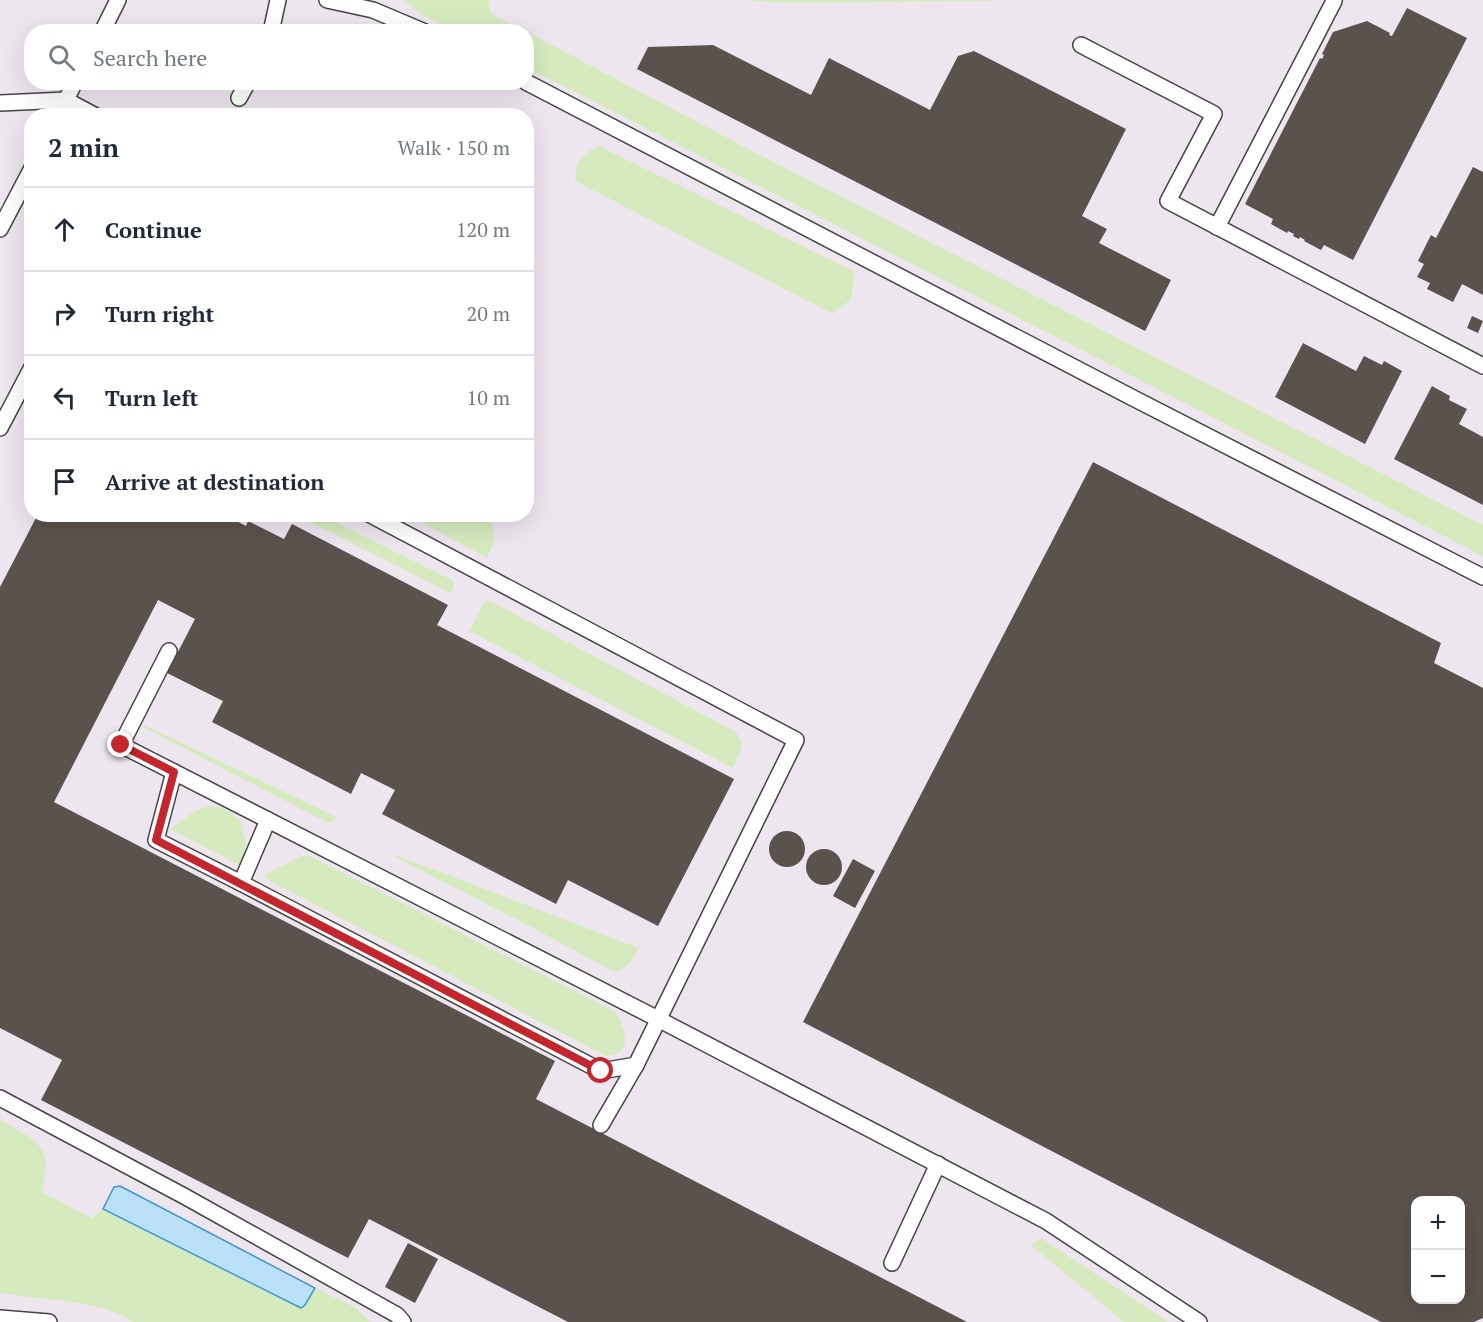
<!DOCTYPE html>
<meta charset="utf-8">
<style>
:root{--surface:#fff;--page:#f2f2f3;--text:#1f2937;--muted:#747a83;--line:#e0e1e3}
body{margin:0;font-family:"PT Serif",serif;background:var(--page);color:var(--text)}
.controls{position:absolute;right:18px;bottom:18px;display:grid;overflow:hidden;border-radius:12px;box-shadow:0 6px 24px #0002}
.controls button{width:54px;height:54px;display:grid;place-items:center;padding:0;border:0;border-bottom:2px solid var(--line);background:var(--surface);color:var(--text);font:30px sans-serif}
.stop{position:absolute;width:18px;height:18px;margin:-14px;border:4px solid #c4262e;border-radius:50%;background:#fff}
.stop.end{background:#c4262e;border-color:#fff;box-shadow:0 2px 6px #0008}
.list{margin:0;padding:0;list-style:none}
h2{display:flex;justify-content:space-between;align-items:center;height:78px;margin:0;padding:0 24px;font-size:26px}
h2 small{font-size:20px;font-weight:400;color:var(--muted)}
.list li{display:grid;grid-template-columns:39px 1fr auto;gap:18px;align-items:center;box-sizing:border-box;height:84px;padding:0 24px;border-top:2px solid var(--line)}
.list b{display:block;font-size:22px;white-space:nowrap}
.list em{font-size:20px;font-style:normal;color:var(--muted)}
.icon{flex:none;width:33px;height:33px;fill:none;stroke:currentColor;stroke-width:2;stroke-linecap:round;stroke-linejoin:round}
.map{position:relative;flex:none;width:1483px;height:1322px;overflow:hidden}
.search{position:absolute;background:var(--surface);box-shadow:0 6px 24px #0002;left:24px;top:24px;width:510px;height:66px;display:flex;align-items:center;gap:15px;box-sizing:border-box;padding:0 21px;border-radius:24px;color:var(--muted);font-size:22px}
.panel{position:absolute;background:var(--surface);box-shadow:0 6px 24px #0002;left:24px;top:108px;width:510px;height:414px;border-radius:24px}
.map>svg:first-child{display:block}
.industrial{fill:#eee6ef;fill-rule:evenodd}
.green{fill:#d5ebbd}
.water{fill:#b9e0f7;stroke:#3f96cf;stroke-width:1.5}
.building{fill:#5a524d;fill-rule:evenodd}
.lines{fill:none;stroke-linecap:round;stroke-linejoin:round}
.lane-casing{stroke:#444;stroke-width:18}
.lane{stroke:#fff;stroke-width:15}
.route{stroke:#c4262e;stroke-width:8}
</style>
<div class="map">
<svg width="1483" height="1322" viewBox="0 0 1483 1322">
<rect width="100%" height="100%" fill="#fffdf5"/>
<path class="industrial" d="M0,0H1483V1322H0ZM32,32H526V82H32ZM32,116H526V514H32ZM1416,1200H1460V1300H1416Z"/>
<g class="green">
<polygon points="403,0 490,0 488,7 493,15 525,31 455,31 419,13"/>
<polygon points="742,0 997,0 984,1 782,3"/>
<polygon points="527,32 756,153 1483,525 1483,556 1097,358 527,68"/>
<path d="M599,146L855,272L851,299L833,314L575,181C576,161 581,154 599,146Z"/>
<polygon points="296,515 321,515 452,580 454,583 451,593"/>
<polygon points="414,515 490,515 495,540 487,558 419,521"/>
<polygon points="488,601 496,604 736,732 742,743 739,754 733,768 469,631 484,603"/>
<polygon points="137,722 337,817 332,822 328,823 139,725"/>
<polygon points="208,806 223,808 240,820 246,843 241,866 170,829 195,811"/>
<path d="M393,854L639,948C631,960 629,968 614,972L535,929L395,857Z"/>
<path d="M301,856H310L614,1011C622,1022 634,1046 616,1054C615,1055 607,1056 606,1056L270,881L265,877L266,874Z"/>
<path d="M0,1120C17,1130 45,1140 46,1163C46,1173 43,1183 42,1192L92,1218L103,1209L301,1308L305,1305L315,1288L354,1307L371,1322H133C99,1298 40,1302 0,1292Z"/>
<polygon points="1041,1238 1168,1322 1124,1322 1031,1245"/>
</g>
<polygon class="water" points="120,1186 315,1288 305,1305 301,1308 103,1209 114,1187"/>
<g class="building">
<polygon points="1407,8 1467,38 1353,260 1324,245 1321,250 1304,241 1305,240 1300,237 1299,239 1293,236 1294,234 1288,231 1287,233 1271,224 1273,219 1245,204 1320,58 1322,59 1324,55 1322,54 1333,32 1367,21 1390,33 1389,35 1392,36"/>
<polygon points="713,45 811,95 829,58 930,110 958,56 974,51 1126,129 1082,216 1107,229 1099,243 1171,280 1145,331 637,69 648,47"/>
<polygon points="1473,167 1483,172 1483,295 1462,284 1453,302 1427,289 1430,283 1417,277 1424,264 1418,261 1431,235 1436,238"/>
<polygon points="1472,316 1483,321 1478,333 1467,328"/>
<polygon points="1303,343 1356,371 1364,356 1382,365 1384,361 1402,371 1365,444 1275,397"/>
<polygon points="1432,386 1450,396 1449,400 1467,409 1459,424 1483,437 1483,505 1394,459"/>
<path d="M1093,462L1441,643L1434,663L1483,688V1318L1474,1322H1381L803,1022ZM1416,1200H1460V1300H1416Z"/>
<polygon points="38,514 223,514 246,526 248,521 284,539 292,524 448,605 437,625 734,779 658,926 568,880 556,904 382,814 395,790 361,773 351,794 212,722 223,701 167,673 195,619 158,600 54,802 555,1061 536,1099 967,1322 568,1322 369,1219 348,1258 41,1100 62,1060 0,1028 0,587"/>
<circle cx="787" cy="849" r="18"/>
<circle cx="824" cy="867" r="18"/>
<polygon points="853,859 875,871 855,908 833,896"/>
<polygon points="408,1243 438,1259 415,1303 385,1287"/>
</g>
<g class="lines">
<g class="lane-casing">
<g id="lane">
<polyline points="327,0 373,10 425,32"/>
<polyline points="102,32 118,0"/>
<polyline points="271,32 278,0"/>
<polyline points="1081,45 1214,114 1168,201 1483,366"/>
<polyline points="526,82 1135,399 1483,577"/>
<polyline points="239,98 248,82"/>
<polyline points="0,103 66,100 75,82"/>
<polyline points="58,116 66,100 96,116"/>
<polyline points="1217,227 1334,1"/>
<polyline points="0,229 32,168"/>
<polyline points="0,428 32,367"/>
<polyline points="169,651 121,745 658,1019 1046,1221 1199,1322"/>
<polyline points="174,772 156,840 241,883"/>
<polyline points="268,820 241,883 601,1071 636,1065 796,740 369,514"/>
<polyline points="0,1098 184,1196 397,1315 403,1322"/>
<polyline points="601,1125 636,1065"/>
<polyline points="892,1263 938,1164"/>
<polyline points="0,1318 49,1322"/>
</g>
</g>
<use href="#lane" class="lane"/>
</g>
<g class="lines">
<polyline class="route" points="121,745 174,772 156,840 601,1071"/>
</g>
</svg>
<div class="controls">
<button>+</button>
<button>−</button>
</div>
<div class="stop" style="left:601px;top:1071px"></div>
<div class="stop end" style="left:121px;top:745px"></div>
<div class="search"><svg class="icon" aria-label="search" viewBox="0 0 24 24"><circle cx="10" cy="10" r="6"/><path d="M15 15l6 6"/></svg>Search here</div>
<section class="panel">
<h2>2 min<small>Walk · 150 m</small></h2>
<ul class="list">
<li><svg class="icon" aria-label="ahead" viewBox="0 0 24 24"><path d="M12 20V5M6 11l6-6 6 6"/></svg><div><b>Continue</b></div><em>120 m</em></li>
<li><svg class="icon" aria-label="right" viewBox="0 0 24 24"><path d="M7 20v-9h11M14 6l5 5-5 5"/></svg><div><b>Turn right</b></div><em>20 m</em></li>
<li><svg class="icon" aria-label="left" viewBox="0 0 24 24"><path d="M17 20v-9H6M10 6l-5 5 5 5"/></svg><div><b>Turn left</b></div><em>10 m</em></li>
<li><svg class="icon" aria-label="arrive" viewBox="0 0 24 24"><path d="M6 21V4h12l-3 4 3 4H6"/></svg><div><b>Arrive at destination</b></div></li>
</ul>
</section>
</div>
